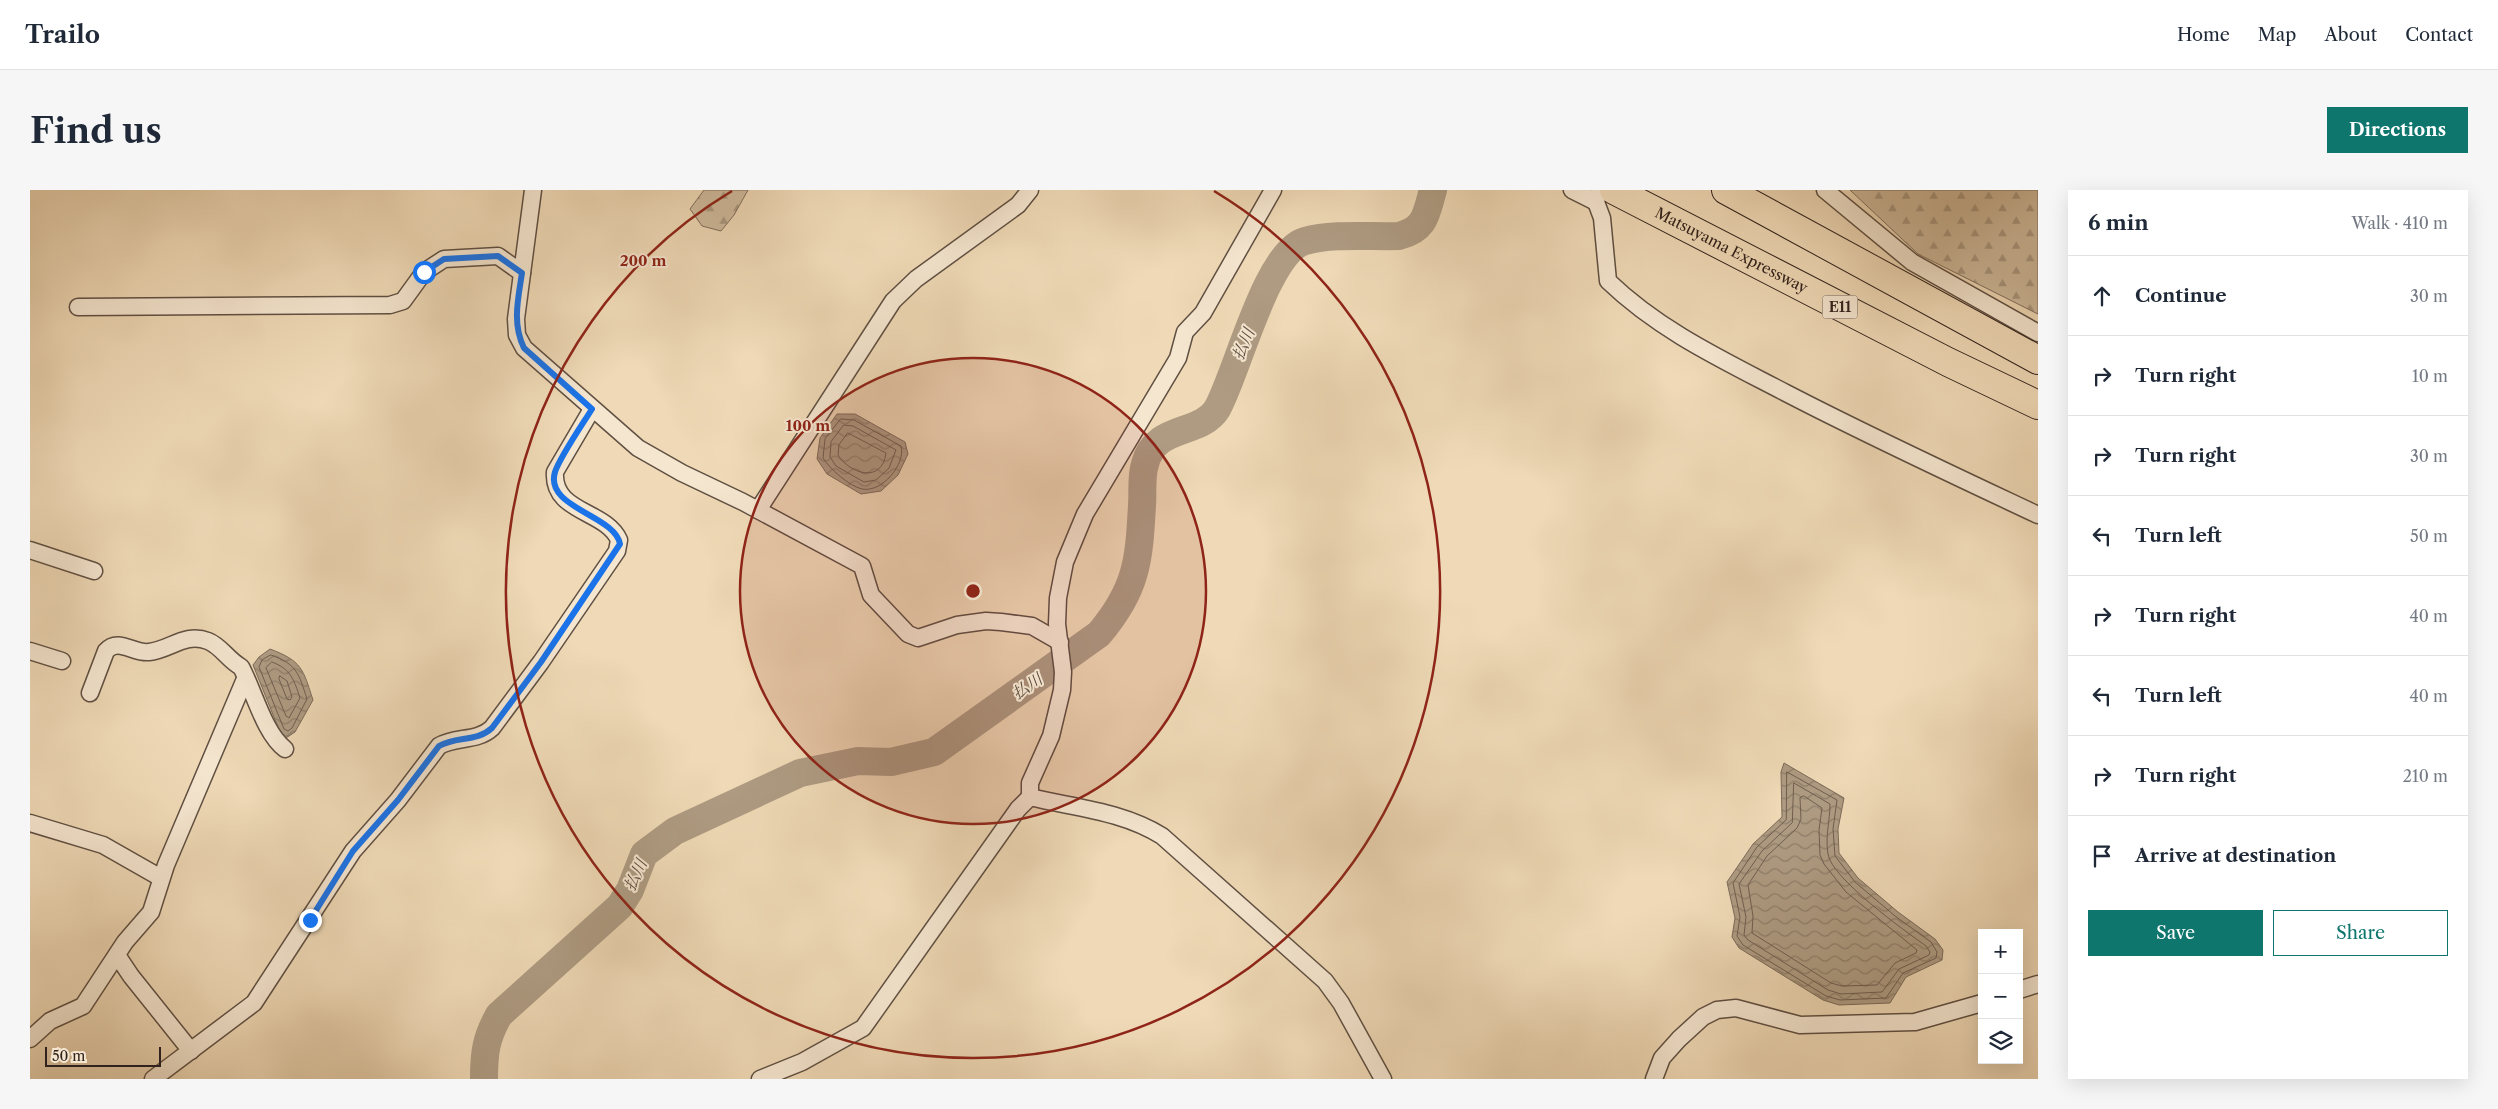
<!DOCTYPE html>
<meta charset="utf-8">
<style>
:root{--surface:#fff;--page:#f6f6f7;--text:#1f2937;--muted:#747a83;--line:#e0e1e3;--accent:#0f766e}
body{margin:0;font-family:"Libre Caslon Text","Noto Serif JP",serif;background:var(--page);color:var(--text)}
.controls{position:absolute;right:15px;bottom:15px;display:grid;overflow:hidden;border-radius:0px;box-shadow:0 5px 20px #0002}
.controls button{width:45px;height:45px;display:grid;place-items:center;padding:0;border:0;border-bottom:1px solid var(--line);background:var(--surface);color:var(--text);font:25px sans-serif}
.scale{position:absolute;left:15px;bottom:12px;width:116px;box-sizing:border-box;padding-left:5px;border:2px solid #31221d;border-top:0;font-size:14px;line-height:18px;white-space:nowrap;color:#31221d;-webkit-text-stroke:4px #f5e6d0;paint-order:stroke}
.stop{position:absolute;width:15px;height:15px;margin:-11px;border:4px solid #1a73e8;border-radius:50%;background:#fff}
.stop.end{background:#1a73e8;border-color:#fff;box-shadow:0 1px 5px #0008}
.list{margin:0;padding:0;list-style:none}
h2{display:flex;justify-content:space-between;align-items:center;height:65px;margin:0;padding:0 20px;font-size:21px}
h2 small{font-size:16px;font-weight:400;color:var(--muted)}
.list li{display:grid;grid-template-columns:32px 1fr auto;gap:15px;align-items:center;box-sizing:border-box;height:80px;padding:0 20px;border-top:1px solid var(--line)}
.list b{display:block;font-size:19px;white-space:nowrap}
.list em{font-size:16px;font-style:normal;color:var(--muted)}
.actions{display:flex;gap:10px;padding:15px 20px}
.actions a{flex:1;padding:11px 0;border:1px solid var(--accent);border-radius:0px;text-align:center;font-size:18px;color:var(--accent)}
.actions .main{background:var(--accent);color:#fff}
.icon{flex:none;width:28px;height:28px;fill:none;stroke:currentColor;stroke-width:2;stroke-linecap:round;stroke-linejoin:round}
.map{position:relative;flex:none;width:2008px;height:889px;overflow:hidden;border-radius:0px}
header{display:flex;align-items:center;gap:30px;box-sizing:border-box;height:70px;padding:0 25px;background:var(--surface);border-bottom:1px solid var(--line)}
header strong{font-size:24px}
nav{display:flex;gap:28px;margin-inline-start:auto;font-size:18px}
.intro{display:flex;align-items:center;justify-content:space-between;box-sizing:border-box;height:120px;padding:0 30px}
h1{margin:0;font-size:35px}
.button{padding:12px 22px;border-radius:0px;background:var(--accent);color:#fff;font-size:18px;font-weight:700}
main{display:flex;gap:30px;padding:0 30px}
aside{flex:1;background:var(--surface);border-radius:0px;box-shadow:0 5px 20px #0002}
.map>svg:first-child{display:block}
.forest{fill:url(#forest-firs);stroke:#806e5c}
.water{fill:url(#water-waves);stroke:#7c6b5a}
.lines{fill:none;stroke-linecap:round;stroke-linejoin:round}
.shore{stroke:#705e50;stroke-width:1}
.river{stroke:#ae9b82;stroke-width:28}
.street-casing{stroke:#605043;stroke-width:19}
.highway-casing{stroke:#31221d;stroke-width:30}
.street{stroke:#f5e6d0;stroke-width:16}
.highway{stroke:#efd9b6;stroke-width:28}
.route{stroke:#1a73e8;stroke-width:6}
.ring{fill:none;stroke:#8f2418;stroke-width:2.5}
.labels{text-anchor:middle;stroke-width:4;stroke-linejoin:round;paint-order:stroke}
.shield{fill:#f5e6d0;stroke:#6c5d53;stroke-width:1}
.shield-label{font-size:14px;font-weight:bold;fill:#31221d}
.street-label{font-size:15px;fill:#31221d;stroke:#f5e6d0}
.water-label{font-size:16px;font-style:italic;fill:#5d4c40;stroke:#f5e6d0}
.centre{fill:#8f2418;stroke:#f5e6d0;stroke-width:2.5}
.ring-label{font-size:15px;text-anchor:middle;font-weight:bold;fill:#8f2418;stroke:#f5e6d0;stroke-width:4;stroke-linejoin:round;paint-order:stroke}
</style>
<header>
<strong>Trailo</strong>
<nav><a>Home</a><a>Map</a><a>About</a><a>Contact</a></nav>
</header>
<div class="intro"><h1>Find us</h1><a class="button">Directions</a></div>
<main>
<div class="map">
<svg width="2008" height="889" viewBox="0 0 2008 889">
<defs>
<pattern id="forest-firs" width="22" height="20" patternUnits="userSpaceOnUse" patternTransform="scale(1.25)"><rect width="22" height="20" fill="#cfba9c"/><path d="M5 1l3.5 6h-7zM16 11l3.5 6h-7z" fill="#a9977f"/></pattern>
<pattern id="water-waves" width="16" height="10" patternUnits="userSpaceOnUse" patternTransform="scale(1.25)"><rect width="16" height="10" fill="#ae9b82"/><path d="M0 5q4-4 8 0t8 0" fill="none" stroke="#8e7e6a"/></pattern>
</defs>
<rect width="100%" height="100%" fill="#efd9b6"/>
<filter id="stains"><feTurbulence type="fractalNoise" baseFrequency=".004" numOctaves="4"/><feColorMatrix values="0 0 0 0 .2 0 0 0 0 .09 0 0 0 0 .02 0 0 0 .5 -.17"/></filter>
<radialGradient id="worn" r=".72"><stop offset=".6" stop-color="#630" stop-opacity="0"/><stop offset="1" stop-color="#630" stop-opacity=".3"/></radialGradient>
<g class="forest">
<polygon points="674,0 718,0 704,25 691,41 672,36 660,19"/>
<polygon points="1820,0 2008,0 2008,124 1888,64"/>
</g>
<g class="water">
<polygon points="807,224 825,224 875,252 878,264 868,285 851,301 831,304 797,284 787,269 790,248"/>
<path d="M240,459C272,471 273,479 283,510L265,542L256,548L250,542L223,475L229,467Z"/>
<polygon points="1754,573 1814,608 1808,639 1809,663 1828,688 1868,722 1905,749 1913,760 1912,770 1876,787 1860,813 1809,815 1793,810 1709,758 1702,747 1705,728 1697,692 1723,654 1752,627 1751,582"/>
</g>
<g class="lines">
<g class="shore">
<path d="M811,229L824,230L871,256C876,274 852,303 832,299C819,296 800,279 793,268L795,249Z"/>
<polygon points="814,235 823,236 866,260 859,278 846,290 834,292 806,276 800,267 801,252"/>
<path d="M818,243L856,263C852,294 820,284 808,265L809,255Z"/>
<path d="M241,465C267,474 269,484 277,509L262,538L258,541L254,539L229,477L232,470Z"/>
<path d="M242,472C261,479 264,490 270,508L259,528L256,526L236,478Z"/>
<polygon points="250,486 257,491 262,507 260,510 257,509 249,489"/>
<polygon points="1757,582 1807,610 1803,639 1805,666 1825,692 1865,726 1901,752 1907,762 1906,768 1873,783 1856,808 1810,810 1796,806 1713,755 1707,746 1710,727 1703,693 1727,657 1756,630"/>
<path d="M1764,593L1800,614C1800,631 1795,646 1798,664C1801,688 1875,741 1896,756L1900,762L1899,765L1869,779L1852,802L1811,804L1798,800L1718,750L1714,745L1716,727L1709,694L1732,661L1762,633Z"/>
<polygon points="1774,606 1792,618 1789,640 1790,665 1794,674 1816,702 1887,760 1886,763 1865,773 1847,795 1812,796 1801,793 1722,743 1723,726 1718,695 1737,666 1767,638 1771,629 1770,608"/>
</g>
<path class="river" d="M454,889C454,862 456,848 469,825L590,716L600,700L614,664L645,641L770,583L828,571L861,572L904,562L1069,444C1107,399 1109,371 1112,315C1113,302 1111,286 1115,274C1125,234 1170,246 1187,219C1207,184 1236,62 1275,51C1304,43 1339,47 1369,46C1396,39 1396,24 1403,0"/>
<g class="street-casing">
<g id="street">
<polyline points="503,0 486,129 487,145 494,158 608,258 652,283 713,312 832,376 841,405 878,444 888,448 927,435 956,431 971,432 1002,436 1030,452"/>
<polyline points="1542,0 1566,12"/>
<path d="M1569,0L1566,12L1572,28L1578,91C1630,141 1693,170 1756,203C1839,246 1923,285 2008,325"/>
<polyline points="1795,0 1882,72 2008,143"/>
<polyline points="48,117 360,115 373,111 394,82 414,69 468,66 492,83"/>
<polyline points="728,320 863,111 886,89 988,15 1000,0"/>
<polyline points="0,360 64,381"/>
<polyline points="0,461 32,471"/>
<path d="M60,503L76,461C88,447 104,464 119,462C140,460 155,442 178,451C191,456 198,470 211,477C224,501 234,543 255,559"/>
<polyline points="1000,607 1000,593 1021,546 1032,500 1033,482 1027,434 1028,408 1035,372 1055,324 1148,168 1155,142 1173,123 1243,0"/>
<polyline points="0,633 73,655 131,688"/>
<polyline points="87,765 101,786 161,861"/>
<polyline points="1989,800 2008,794"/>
<polyline points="0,849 20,831 53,816 95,752 121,722 136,675 215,489"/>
<path d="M123,889L224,813L323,661L368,610L409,556C426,546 447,552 462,538L511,472L587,361L589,350C576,320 522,323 525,282L562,219"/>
<path d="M730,889L772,872L833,838L988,619L1000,607C1045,618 1092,621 1132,646L1295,791L1311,813L1353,889"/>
<polyline points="1624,889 1632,868 1649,849 1673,827 1687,820 1706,818 1770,835 1885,832 1952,813"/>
</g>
</g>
<g class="highway-casing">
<g id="highway">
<path id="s1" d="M1584,0L1918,172L2008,215"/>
<polyline points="1696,0 2008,170"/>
</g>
</g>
<use href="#street" class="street"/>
<use href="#highway" class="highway"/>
</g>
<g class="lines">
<path class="route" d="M280,730L323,661L368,610L409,556C426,546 447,552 462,538L511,472L590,354C585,325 514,318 525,282C530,267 552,235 562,219L494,158C482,134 488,109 492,83L468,66L414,69L394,82"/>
</g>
<circle cx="943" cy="401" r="233" fill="#8f2418" fill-opacity=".12"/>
<g class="ring">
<circle cx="943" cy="401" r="233"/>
<path d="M1184 1A467 467 0 1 1 702 1"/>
</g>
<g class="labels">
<rect class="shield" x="1792.5" y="105.5" width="35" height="23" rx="4"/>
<g class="shield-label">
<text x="1810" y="122">E11</text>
</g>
<g class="street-label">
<text dy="5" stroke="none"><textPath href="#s1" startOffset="132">Matsuyama Expressway</textPath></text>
</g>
<g class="water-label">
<text transform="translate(1213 154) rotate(-67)" y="6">払川</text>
<text transform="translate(997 496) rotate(-35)" y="6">払川</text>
<text transform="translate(605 685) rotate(-65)" y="6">払川</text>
</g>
</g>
<circle cx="943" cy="401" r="8" class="centre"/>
<g class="ring-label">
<text x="613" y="76">200 m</text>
<text x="778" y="241">100 m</text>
</g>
<rect width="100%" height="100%" filter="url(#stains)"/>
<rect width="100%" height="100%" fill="url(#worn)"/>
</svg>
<div class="controls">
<button>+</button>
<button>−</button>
<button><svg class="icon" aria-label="layers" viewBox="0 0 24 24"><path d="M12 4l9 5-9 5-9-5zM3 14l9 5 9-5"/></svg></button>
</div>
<div class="scale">50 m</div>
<div class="stop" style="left:394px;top:82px"></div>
<div class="stop end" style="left:280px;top:730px"></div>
</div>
<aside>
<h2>6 min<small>Walk · 410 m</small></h2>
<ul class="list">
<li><svg class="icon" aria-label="ahead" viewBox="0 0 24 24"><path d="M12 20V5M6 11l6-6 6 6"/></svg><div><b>Continue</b></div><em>30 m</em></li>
<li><svg class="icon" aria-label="right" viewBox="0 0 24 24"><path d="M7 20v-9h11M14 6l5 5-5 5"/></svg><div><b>Turn right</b></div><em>10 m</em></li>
<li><svg class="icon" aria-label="right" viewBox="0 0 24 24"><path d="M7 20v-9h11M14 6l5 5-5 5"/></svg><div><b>Turn right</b></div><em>30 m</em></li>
<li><svg class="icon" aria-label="left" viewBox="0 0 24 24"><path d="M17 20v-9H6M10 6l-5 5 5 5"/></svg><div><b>Turn left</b></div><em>50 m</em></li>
<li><svg class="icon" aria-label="right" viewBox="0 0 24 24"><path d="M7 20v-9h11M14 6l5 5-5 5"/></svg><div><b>Turn right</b></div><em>40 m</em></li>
<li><svg class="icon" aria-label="left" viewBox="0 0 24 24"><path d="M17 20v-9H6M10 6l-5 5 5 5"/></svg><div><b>Turn left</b></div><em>40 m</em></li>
<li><svg class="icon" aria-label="right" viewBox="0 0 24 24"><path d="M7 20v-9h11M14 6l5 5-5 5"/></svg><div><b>Turn right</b></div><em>210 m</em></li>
<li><svg class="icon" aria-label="arrive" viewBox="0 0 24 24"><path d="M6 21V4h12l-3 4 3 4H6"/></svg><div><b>Arrive at destination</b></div></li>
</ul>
<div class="actions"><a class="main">Save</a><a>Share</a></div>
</aside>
</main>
